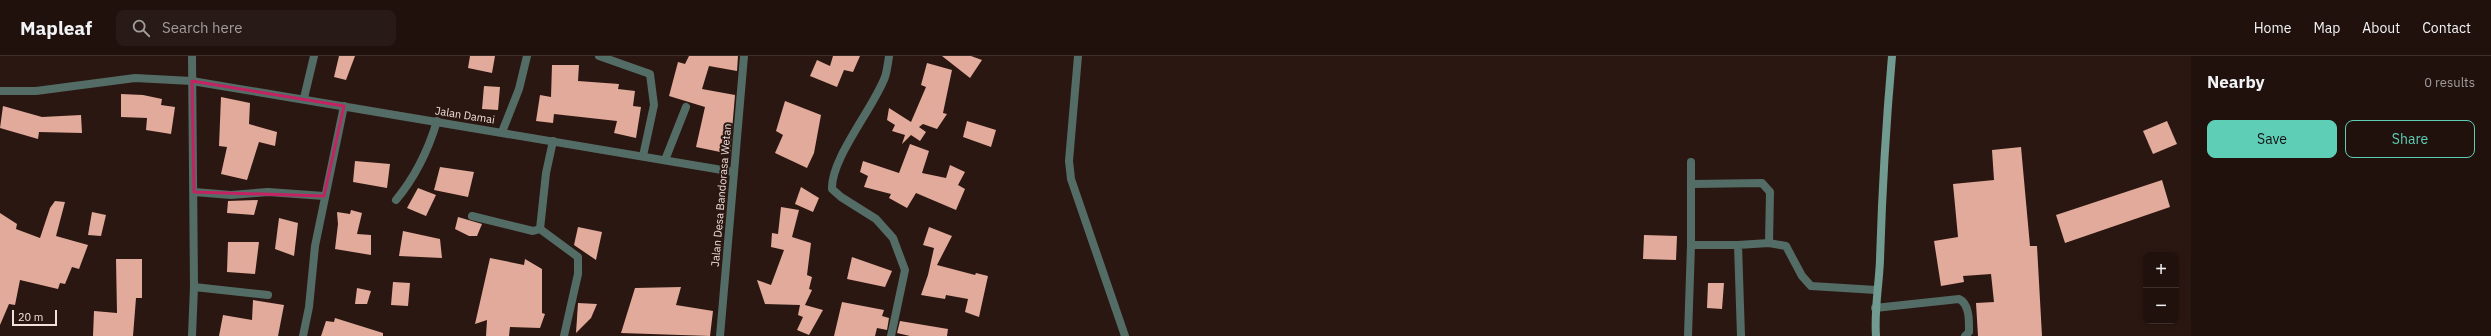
<!DOCTYPE html>
<meta charset="utf-8">
<style>
:root{--surface:#20110d;--page:#281a16;--text:#f1f3f6;--muted:#a29d9d;--line:#3d312e;--accent:#5eceb7}
body{margin:0;font-family:"IBM Plex Sans",sans-serif;background:var(--page);color:var(--text)}
.controls{position:absolute;right:12px;bottom:12px;display:grid;overflow:hidden;border-radius:8px;box-shadow:0 2px 6px #0003}
.controls button{width:36px;height:36px;display:grid;place-items:center;padding:0;border:0;border-bottom:1px solid var(--line);background:var(--surface);color:var(--text);font:20px sans-serif}
.scale{position:absolute;left:12px;bottom:10px;width:45px;box-sizing:border-box;padding-left:4px;border:2px solid #f0e1dd;border-top:0;font-size:11px;line-height:14px;white-space:nowrap;color:#f0e1dd;-webkit-text-stroke:3px #2b1711;paint-order:stroke}
.list{margin:0;padding:0;list-style:none}
h2{display:flex;justify-content:space-between;align-items:center;height:52px;margin:0;padding:0 16px;font-size:17px}
h2 small{font-size:13px;font-weight:400;color:var(--muted)}
.actions{display:flex;gap:8px;padding:12px 16px}
.actions a{flex:1;padding:9px 0;border:1px solid var(--accent);border-radius:8px;text-align:center;font-size:14px;color:var(--accent)}
.actions .main{background:var(--accent);color:#111}
.icon{flex:none;width:22px;height:22px;fill:none;stroke:currentColor;stroke-width:2;stroke-linecap:round;stroke-linejoin:round}
.map{position:relative;flex:none;width:2191px;height:280px;overflow:hidden}
header{display:flex;align-items:center;gap:24px;box-sizing:border-box;height:56px;padding:0 20px;background:var(--surface);border-bottom:1px solid var(--line)}
header strong{font-size:19px}
nav{display:flex;gap:22px;margin-inline-start:auto;font-size:14px}
.search{width:280px;height:36px;background:var(--page);display:flex;align-items:center;gap:10px;box-sizing:border-box;padding:0 14px;border-radius:8px;color:var(--muted);font-size:15px}
main{display:flex}
aside{flex:1;background:var(--surface)}
.map>svg:first-child{display:block}
.building{fill:#e2aa9a}
.lines{fill:none;stroke-linecap:round;stroke-linejoin:round}
.street{stroke:#536d66;stroke-width:8}
.secondary{stroke:#719b91;stroke-width:8}
.marked{fill:none;stroke:#c42262;stroke-width:3;stroke-linejoin:round}
.labels{text-anchor:middle;stroke-width:4;stroke-linejoin:round;paint-order:stroke}
.street-label{font-size:11px;fill:#f0e1dd;stroke:#2b1711}
</style>
<header>
<strong>Mapleaf</strong>
<div class="search"><svg class="icon" aria-label="search" viewBox="0 0 24 24"><circle cx="10" cy="10" r="6"/><path d="M15 15l6 6"/></svg>Search here</div>
<nav><a>Home</a><a>Map</a><a>About</a><a>Contact</a></nav>
</header>
<main>
<div class="map">
<svg width="2191" height="280" viewBox="0 0 2191 280">
<rect width="100%" height="100%" fill="#2b1711"/>
<g class="building">
<polygon points="339,0 355,0 346,24 334,21"/>
<polygon points="470,0 495,0 492,17 468,12"/>
<polygon points="689,0 738,0 737,15 709,10 702,33 735,39 730,98 696,91 705,51 669,40 678,6 685,8"/>
<polygon points="833,0 860,0 853,16 844,14 837,31 810,20 817,4 830,10"/>
<polygon points="942,0 971,0 982,4 970,22"/>
<polygon points="927,7 952,14 943,57 947,58 937,73 923,68 919,71 926,76 920,85 911,79 902,88 905,79 892,75 895,69 887,64 889,52 911,66 926,31 921,29"/>
<polygon points="552,9 579,9 578,25 619,28 618,33 635,35 633,50 641,51 636,82 614,77 617,65 554,58 553,67 536,65 540,39 551,41"/>
<polygon points="484,30 500,31 498,54 482,53"/>
<polygon points="121,38 143,39 162,43 161,49 175,51 171,78 146,74 147,62 121,61"/>
<polygon points="221,41 250,47 249,68 277,76 275,90 259,86 247,124 221,118 227,91 219,90"/>
<polygon points="785,45 821,59 814,97 807,112 775,97 783,79 776,75"/>
<polygon points="3,50 42,61 81,59 82,77 39,76 38,83 0,72"/>
<polygon points="967,65 996,74 991,91 963,81"/>
<polygon points="2167,65 2177,88 2153,98 2143,75"/>
<polygon points="910,88 929,95 922,117 946,122 950,109 965,116 958,129 965,133 956,154 916,137 907,152 889,142 891,138 864,131 868,120 860,116 863,105 899,117"/>
<polygon points="2021,91 2030,190 2037,190 2042,280 1978,280 1976,247 1994,246 1991,218 1963,220 1964,226 1941,230 1934,185 1958,181 1953,128 1994,124 1992,94"/>
<polygon points="355,105 390,108 387,132 353,126"/>
<polygon points="440,111 474,116 468,141 434,134"/>
<polygon points="2162,124 2170,151 2065,187 2056,159"/>
<polygon points="801,131 819,142 813,156 795,148"/>
<polygon points="418,132 436,139 426,160 407,152"/>
<polygon points="258,144 254,159 227,157 228,145"/>
<polygon points="55,145 65,146 56,180 88,189 79,213 72,211 65,228 60,227 58,233 20,224 15,249 9,248 0,269 0,157 17,168 16,173 40,182 50,152"/>
<polygon points="781,151 799,154 792,181 811,187 807,219 812,221 809,233 812,234 805,249 823,254 809,279 797,274 803,261 798,259 800,249 765,248 757,224 771,229 784,194 771,191 772,177 778,178"/>
<polygon points="351,154 362,157 357,178 371,179 371,199 335,193 338,168 337,156 350,158"/>
<polygon points="92,156 106,159 101,180 88,179"/>
<polygon points="458,161 482,168 477,180 469,180 455,173"/>
<polygon points="279,162 298,167 294,200 275,193"/>
<polygon points="578,171 602,176 596,204 574,189"/>
<polygon points="929,171 952,180 937,209 975,219 976,217 988,220 979,261 965,256 968,243 946,239 945,243 921,239 928,219 934,192 923,189"/>
<polygon points="403,175 440,183 442,202 399,200"/>
<polygon points="1644,179 1677,180 1676,204 1643,203"/>
<polygon points="228,186 259,186 255,218 227,216"/>
<polygon points="852,201 892,215 885,231 847,223"/>
<polygon points="490,202 524,209 525,203 542,213 542,257 545,258 540,272 510,271 509,280 486,280 487,264 475,268"/>
<polygon points="116,203 142,203 142,242 136,242 133,280 93,280 94,255 117,257"/>
<polygon points="393,226 410,227 408,250 391,249"/>
<polygon points="1708,227 1724,227 1722,253 1707,252"/>
<polygon points="681,231 676,249 713,255 710,280 621,277 635,232"/>
<polygon points="357,232 371,235 367,248 355,248"/>
<polygon points="253,244 284,249 278,280 219,280 223,259 252,264"/>
<polygon points="842,246 884,254 882,260 889,262 887,274 877,272 875,280 834,280"/>
<polygon points="578,247 597,248 591,262 576,277"/>
<polygon points="335,262 383,277 383,280 321,280 326,265 334,266"/>
<polygon points="900,265 948,273 947,280 910,280 897,277"/>
</g>
<g class="lines">
<g class="street">
<polyline points="599,0 650,18 654,49 643,100"/>
<path d="M889,0C888,7 887,15 885,21C873,53 831,102 832,133L841,141L876,163L893,182L905,214L891,280"/>
<polyline points="1078,0 1069,105 1071,123 1125,280"/>
<polyline points="0,35 36,35 135,22 192,25 734,116"/>
<polyline points="304,42 314,0"/>
<polyline points="502,76 519,33 527,0"/>
<polyline points="665,104 686,51"/>
<polyline points="1691,106 1691,189 1738,189"/>
<polyline points="1692,128 1762,127 1770,136 1769,187"/>
<polyline points="194,136 231,139 268,136 324,140"/>
<path d="M396,144C416,120 428,95 437,65"/>
<polyline points="472,160 533,175 540,173 578,201 578,218 564,280"/>
<polyline points="540,173 546,117 553,85"/>
<polyline points="194,231 268,239"/>
<path d="M1875,252L1959,243C1970,248 1969,266 1969,276L1965,280"/>
<polyline points="192,280 194,231 192,0"/>
<polyline points="303,280 309,251 315,190 344,50"/>
<polyline points="720,280 744,0"/>
<polyline points="1688,280 1691,189"/>
<polyline points="1741,280 1738,189 1769,187 1786,190 1802,220 1811,230 1876,234"/>
</g>
<path class="secondary" d="M1876,280C1874,254 1879,230 1880,204C1882,136 1886,68 1892,0"/>
</g>
<path class="marked" d="M192,25L344,50L324,140L194,136Z"/>
<g class="labels">
<g class="street-label">
<text transform="translate(465 59) rotate(9)" y="4">Jalan Damai</text>
<text transform="translate(721 139) rotate(-85)" y="4">Jalan Desa Bandorasa Wetan</text>
</g>
</g>
</svg>
<div class="controls">
<button>+</button>
<button>−</button>
</div>
<div class="scale">20 m</div>
</div>
<aside>
<h2>Nearby<small>0 results</small></h2>
<ul class="list">
</ul>
<div class="actions"><a class="main">Save</a><a>Share</a></div>
</aside>
</main>
